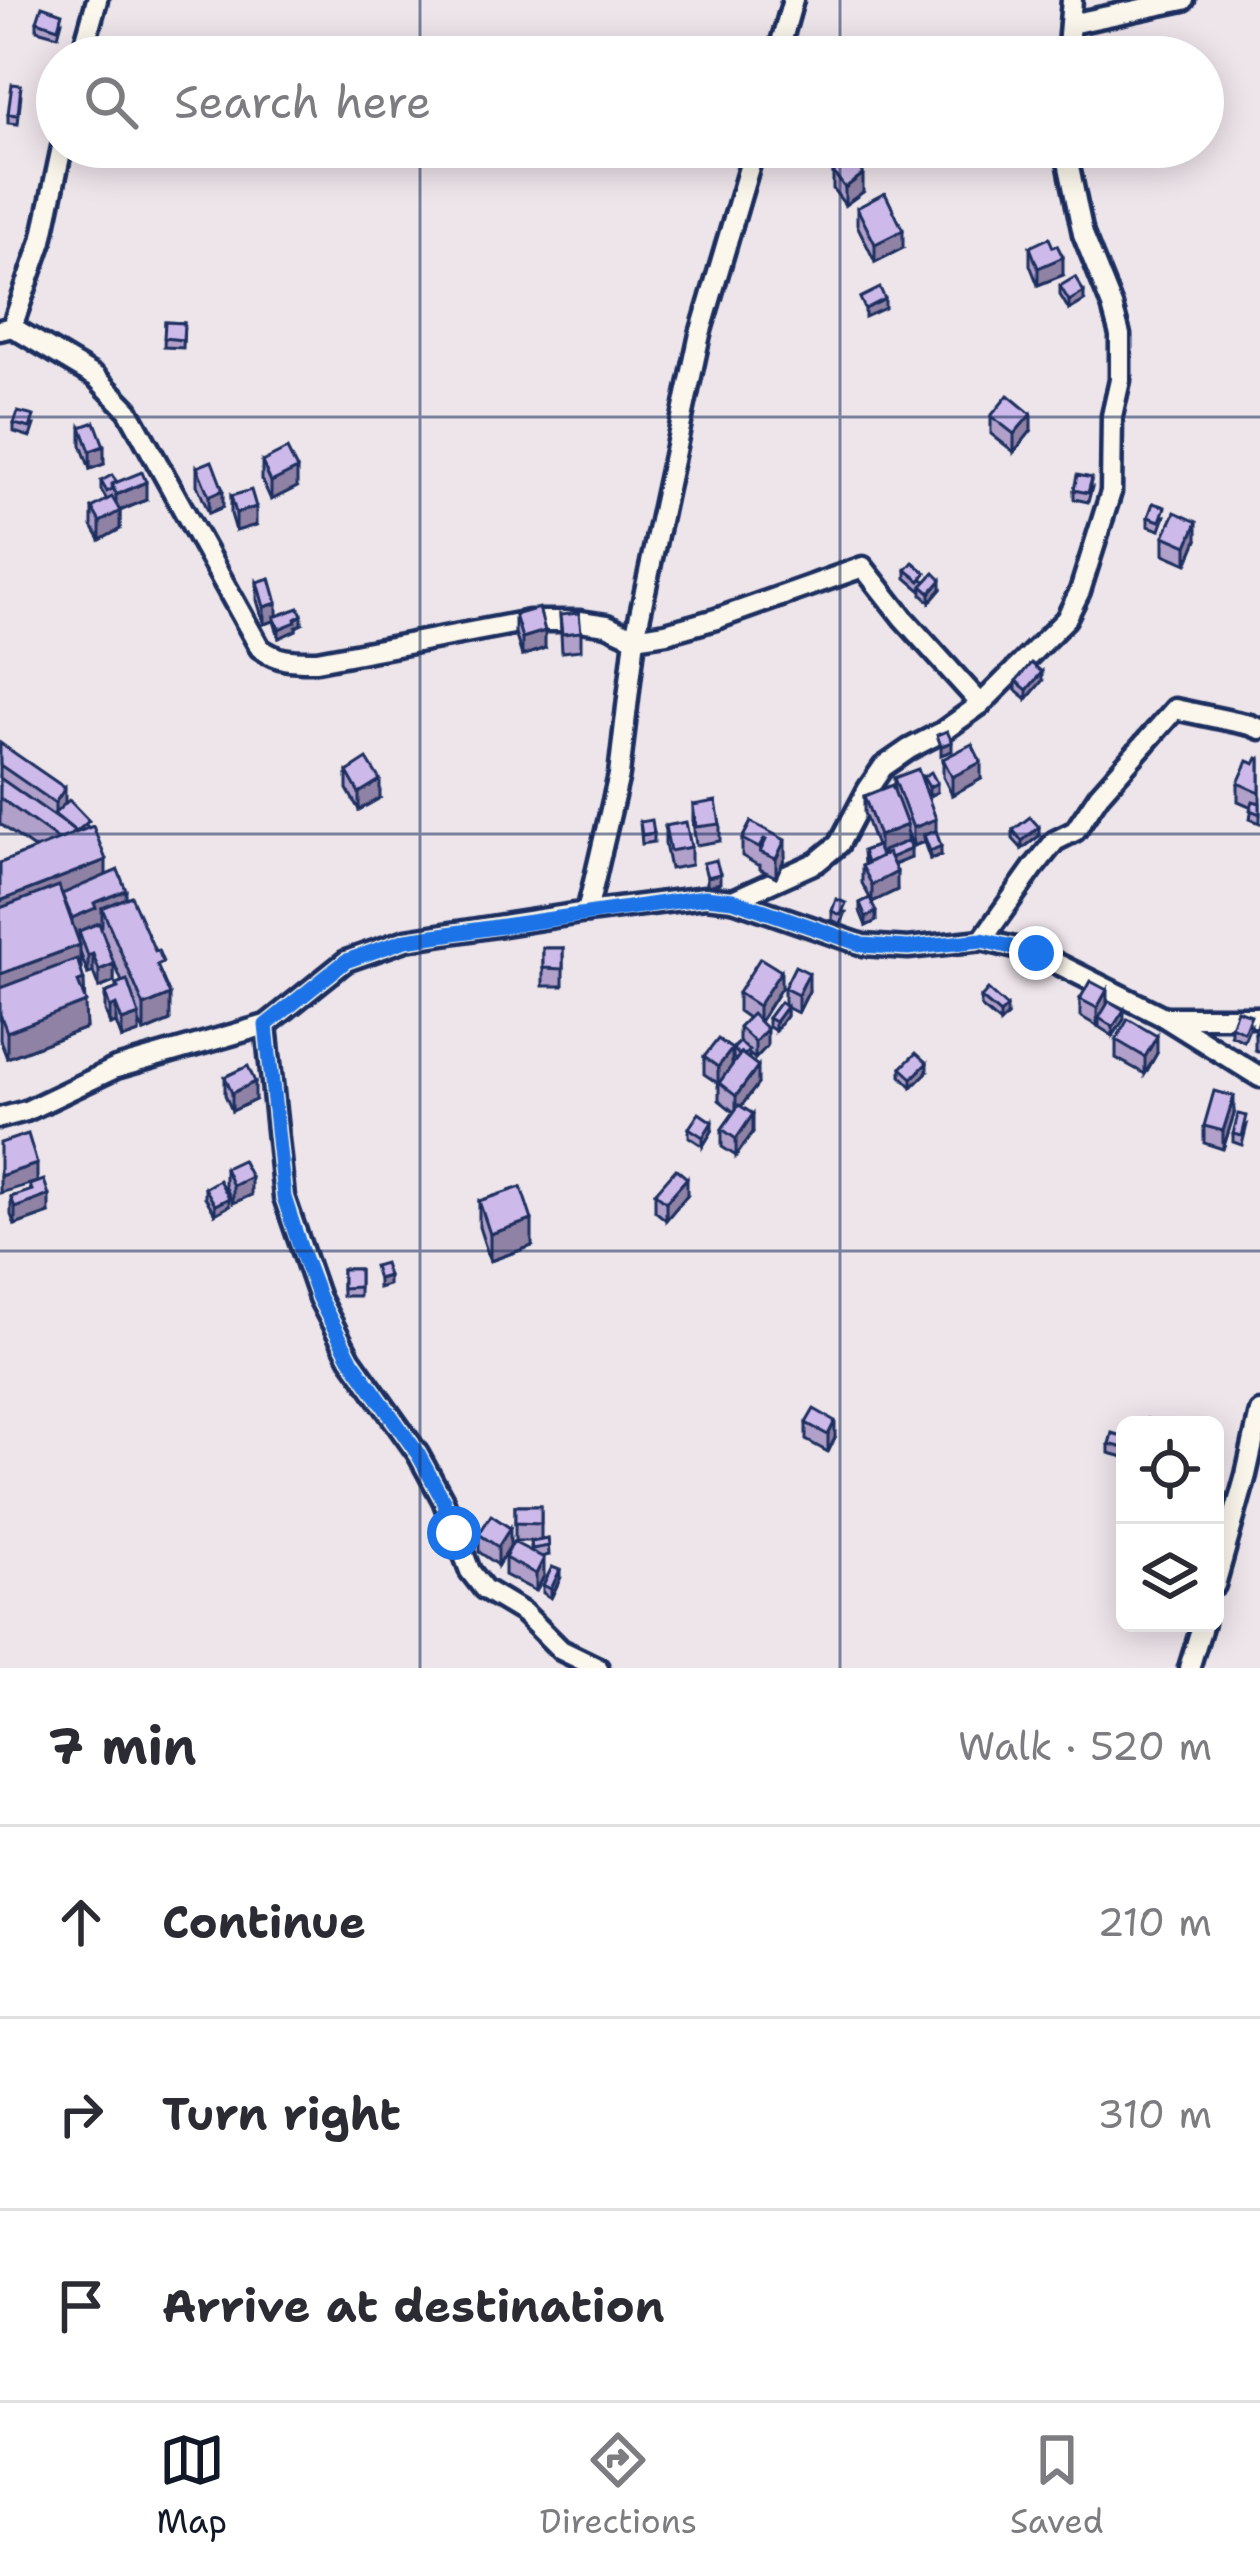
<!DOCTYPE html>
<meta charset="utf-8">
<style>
:root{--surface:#fff;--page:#f2f2f3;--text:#2b2b33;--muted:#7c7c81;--line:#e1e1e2;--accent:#111827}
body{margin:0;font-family:"Shantell Sans",sans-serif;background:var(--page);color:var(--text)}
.controls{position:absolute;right:36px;bottom:36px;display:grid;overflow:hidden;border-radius:18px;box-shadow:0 6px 30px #0003}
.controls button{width:108px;height:108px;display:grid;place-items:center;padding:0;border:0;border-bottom:3px solid var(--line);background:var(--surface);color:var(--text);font:60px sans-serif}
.stop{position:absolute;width:36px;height:36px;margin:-27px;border:9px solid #1a73e8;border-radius:50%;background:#fff}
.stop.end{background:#1a73e8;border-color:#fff;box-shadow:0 3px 12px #0008}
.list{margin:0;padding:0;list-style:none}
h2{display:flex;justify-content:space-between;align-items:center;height:156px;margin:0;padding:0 48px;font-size:51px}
h2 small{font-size:39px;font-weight:400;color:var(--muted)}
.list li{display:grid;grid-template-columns:78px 1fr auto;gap:36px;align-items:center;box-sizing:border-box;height:192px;padding:0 48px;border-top:3px solid var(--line)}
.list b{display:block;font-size:45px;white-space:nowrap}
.list em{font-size:39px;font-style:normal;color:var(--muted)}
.icon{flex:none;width:66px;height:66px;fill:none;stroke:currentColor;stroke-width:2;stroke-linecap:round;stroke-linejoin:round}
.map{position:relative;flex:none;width:1260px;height:1668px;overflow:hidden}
.search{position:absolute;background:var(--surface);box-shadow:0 6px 30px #0003;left:36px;right:36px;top:36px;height:132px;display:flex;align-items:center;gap:30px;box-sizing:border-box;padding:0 42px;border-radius:66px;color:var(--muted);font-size:45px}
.sheet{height:732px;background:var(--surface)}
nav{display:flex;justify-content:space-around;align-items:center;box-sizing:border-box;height:168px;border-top:3px solid var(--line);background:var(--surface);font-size:33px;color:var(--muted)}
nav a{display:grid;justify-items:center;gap:6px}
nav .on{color:var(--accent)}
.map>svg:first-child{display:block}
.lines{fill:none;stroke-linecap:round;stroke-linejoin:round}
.minor-casing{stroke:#1b2f5e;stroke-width:27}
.minor{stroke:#fbf7ec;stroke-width:18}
.wall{fill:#b1a0c9;stroke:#1b2f5e;stroke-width:3}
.shaded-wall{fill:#9082a4;stroke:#1b2f5e;stroke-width:3}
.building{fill:#cebaea;stroke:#1b2f5e;stroke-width:3}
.route{stroke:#1a73e8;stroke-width:15}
.grid{fill:none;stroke:#1b2f5e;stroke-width:3;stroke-opacity:0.55}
</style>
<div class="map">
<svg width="1260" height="1668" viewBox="0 0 1260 1668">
<rect width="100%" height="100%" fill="#eee5eb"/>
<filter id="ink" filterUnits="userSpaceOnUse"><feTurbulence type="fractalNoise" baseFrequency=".00833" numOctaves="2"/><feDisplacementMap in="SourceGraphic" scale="24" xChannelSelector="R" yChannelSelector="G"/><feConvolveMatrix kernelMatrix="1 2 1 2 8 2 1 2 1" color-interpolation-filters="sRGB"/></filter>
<g filter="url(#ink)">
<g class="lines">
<g class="minor-casing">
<g id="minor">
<polyline points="1070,24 1184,0"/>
<polyline points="81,57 97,0"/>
<polyline points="777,57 793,0"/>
<polyline points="1067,57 1072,0"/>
<polyline points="12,327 42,241 62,147"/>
<path d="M0,330L12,327L96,377L128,410L260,648C279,662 294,661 317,661L529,621H580L607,625L635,638L666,633L716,619L863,567L903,618L981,704"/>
<polyline points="733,900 817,862 839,844 868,789 883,767 909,749 942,732 981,704 1066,619 1080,591 1111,492 1112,416 1120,380 1120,335 1112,306 1083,234 1065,147"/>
<polyline points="587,912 619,775 635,638 700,334 755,147"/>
<polyline points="982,940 1034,867 1055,841 1075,831 1099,795 1175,709 1250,725 1260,729"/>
<polyline points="1164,1017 1260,1017"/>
<polyline points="266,1025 284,1197 319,1298 350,1358 418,1454 443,1500 470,1571 484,1589 524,1613 561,1650 598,1668"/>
<polyline points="0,1118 26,1111 116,1068 266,1025 346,961 406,940 587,912 705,897 733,900 863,945 908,948 982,940 1036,953 1164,1017 1260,1077"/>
<polyline points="1215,1585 1246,1475 1260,1412"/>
<polyline points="1189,1668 1203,1623"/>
</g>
</g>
<use href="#minor" class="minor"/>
</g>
<g class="wall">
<polygon points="37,21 62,21 58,36 37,30"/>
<polygon points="21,94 18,124 8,123 8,114"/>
<polygon points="833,172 863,192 845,205 833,189"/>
<polygon points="857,208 903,248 875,262 857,225"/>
<polygon points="1030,247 1063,275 1038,285 1030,265"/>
<polygon points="1060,286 1084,301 1069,310 1060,295"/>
<polygon points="165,322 184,323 183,348 164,347"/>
<polygon points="991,416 1031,431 1014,452 991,434"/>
<polygon points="14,424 34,425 30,437 14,432"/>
<polygon points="81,427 104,464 90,469 81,445"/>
<polygon points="262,462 297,487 271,500 262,480"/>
<polygon points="197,467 223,507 209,513 197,485"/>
<polygon points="101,481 117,482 146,500 120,511 120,529 100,540 92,526 92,508 107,500 101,490"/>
<polygon points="1092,487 1088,502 1074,499 1074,490"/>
<polygon points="231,496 256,525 236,531 231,514"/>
<polygon points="1165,516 1160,530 1148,526 1148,517"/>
<polygon points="1164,536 1197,540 1187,564 1164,554"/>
<polygon points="906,570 926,581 941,589 930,602 922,595 922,587 920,590 906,578"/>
<polygon points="257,582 277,615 302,624 296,627 296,630 279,638 274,621 264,624 257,600"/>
<polygon points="515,615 545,648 522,656 515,633"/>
<polygon points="560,615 581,632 581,650 562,652"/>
<polygon points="1016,681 1042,681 1027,699 1016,690"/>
<polygon points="0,743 65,803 89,828 106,875 126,898 163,980 170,1021 144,1032 139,1021 139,1033 122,1039 116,1023 110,1025 105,1010 105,993 116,989 116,984 122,982 114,962 114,982 99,988 93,972 88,974 80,952 86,1028 7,1058 0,1040 0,863 35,849 0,824"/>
<polygon points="943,759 981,779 952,795 943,777"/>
<polygon points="1260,759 1260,823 1250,819 1252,807 1238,801 1238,783"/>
<polygon points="347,772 380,798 359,810 347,789"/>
<polygon points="923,777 937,792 929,796 925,789 941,855 930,859 924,842 913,846 907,831 911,858 894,865 897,890 872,902 876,921 866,926 860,911 860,903 870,898 862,883 862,866 864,865 863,851 876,846 864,813 864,796 894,790 894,778 923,783"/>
<polygon points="693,805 720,824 720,841 696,845 693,822"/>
<polygon points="640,822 654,833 654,842 642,844"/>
<polygon points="751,822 785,857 776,877 760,869 760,864 759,866 742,856 742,839"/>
<polygon points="665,826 691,847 691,865 670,869 665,844"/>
<polygon points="1013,830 1039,836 1022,849 1013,839"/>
<polygon points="832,911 846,912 841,924 832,920"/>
<rect x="543" y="948" width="20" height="38"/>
<polygon points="781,988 760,1022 767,1046 755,1059 749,1054 749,1059 758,1084 741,1106 753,1132 736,1156 722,1147 722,1129 734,1112 719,1100 719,1084 704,1074 704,1057 732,1065 736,1060 733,1058 733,1049 739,1042 739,1027 748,1018 738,1011 738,993"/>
<polygon points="784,988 809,991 798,1013 786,1007 786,1016 775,1031 768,1026 768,1018 784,1005"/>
<polygon points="981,998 1007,1016 1000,1023 981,1007"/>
<polygon points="1080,999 1107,1005 1124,1019 1113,1036 1099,1027 1099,1023 1097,1026 1080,1016"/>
<polygon points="1260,1018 1260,1052 1255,1050 1255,1033"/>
<polygon points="1251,1024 1244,1041 1231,1035 1231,1026"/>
<polygon points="1116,1040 1157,1053 1145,1074 1116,1058"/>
<polygon points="901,1068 927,1072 912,1087 901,1076"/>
<polygon points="225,1077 255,1100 232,1111 225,1095"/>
<polygon points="1234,1114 1223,1149 1204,1143 1204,1126"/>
<polygon points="1247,1125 1242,1145 1233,1142 1233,1134"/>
<polygon points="689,1128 712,1131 703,1146 689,1137"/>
<polygon points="225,1168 251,1195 233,1203 225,1186"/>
<polygon points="30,1185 49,1213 15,1225 11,1215 11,1197 30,1191"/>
<polygon points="205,1188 229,1206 215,1214 205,1197"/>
<polygon points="655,1193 687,1195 666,1220 655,1211"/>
<polygon points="479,1201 532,1246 490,1261 479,1227"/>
<rect x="342" y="1269" width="17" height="27"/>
<polygon points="806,1423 835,1438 828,1452 806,1440"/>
<polygon points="1125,1437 1124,1457 1109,1453 1109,1444"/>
<polygon points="515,1506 541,1506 541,1540 548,1539 549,1555 541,1557 544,1576 536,1591 505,1575 505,1558 531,1552 531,1542 534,1541 515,1541"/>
<polygon points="510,1528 498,1565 479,1552 479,1534"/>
<polygon points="560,1579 551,1598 543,1593 543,1585"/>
</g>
<g class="shaded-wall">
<polygon points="863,174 863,192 845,205 845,188"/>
<polygon points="903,230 903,248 875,262 875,244"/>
<polygon points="1063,257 1063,275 1038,285 1038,268"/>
<polygon points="1084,292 1084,301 1069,310 1069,301"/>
<polygon points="885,299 885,308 865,317 865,309"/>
<polygon points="1031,414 1031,431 1014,452 1014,434"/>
<polygon points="104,446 104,464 90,469 90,451"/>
<polygon points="297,469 297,487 271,500 271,482"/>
<polygon points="146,482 146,500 116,512 116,495"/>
<polygon points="223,490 223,507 209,513 209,496"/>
<polygon points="256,507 256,525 236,531 236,513"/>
<polygon points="120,511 120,529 100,540 100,522"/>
<polygon points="1197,522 1197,540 1187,564 1187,546"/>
<polygon points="941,580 941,589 930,602 930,593"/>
<polygon points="277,603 277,620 274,617 274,621 264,624 264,607"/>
<polygon points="302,615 302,624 296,627 296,630 279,638 279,629"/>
<polygon points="545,631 545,648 522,656 522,638"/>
<polygon points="1042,672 1042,681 1027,699 1027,690"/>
<polygon points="952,742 952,751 941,755 941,746"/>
<polygon points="981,762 981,779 952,795 952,777"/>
<polygon points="380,780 380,798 359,810 359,793"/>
<polygon points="937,783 937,792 929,796 929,787"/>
<polygon points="65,788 65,815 55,815 55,803"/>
<polygon points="936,819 936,837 924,835 924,842 913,846 913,828"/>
<polygon points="907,825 907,843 879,854 879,836"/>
<polygon points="1039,827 1039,836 1022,849 1022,841"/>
<polygon points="785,840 785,857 776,877 776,859"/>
<polygon points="941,846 941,855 930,859 930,851"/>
<polygon points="911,849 911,858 885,868 885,859"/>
<polygon points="106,860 106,895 0,936 0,901"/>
<polygon points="897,872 897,890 872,902 872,885"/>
<polygon points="720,874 720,883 707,886 707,877"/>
<polygon points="126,890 126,916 102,908 102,926 79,931 79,942 72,945 72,918 94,903"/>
<polygon points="876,912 876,921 866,926 866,917"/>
<polygon points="80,945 80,980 0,1009 0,974"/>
<polygon points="93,954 93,972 88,974 88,956"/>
<polygon points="114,964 114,982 99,988 99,970"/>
<polygon points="781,971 781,988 758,1024 758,1006"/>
<polygon points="809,973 809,991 798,1013 798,995"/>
<polygon points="84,980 86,1028 7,1058 7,1032 78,982"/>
<polygon points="1107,990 1107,1008 1099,1018 1097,1026 1097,1008"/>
<polygon points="170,995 170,1021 144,1032 144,1006"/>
<polygon points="116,1005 116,1023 110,1025 110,1008"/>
<polygon points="786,1007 786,1016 775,1031 775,1022"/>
<polygon points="1007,1007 1007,1016 1000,1023 1000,1014"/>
<polygon points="1124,1010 1124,1019 1113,1036 1113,1027"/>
<polygon points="139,1015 139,1033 122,1039 122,1021"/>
<polygon points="767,1029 767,1046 755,1059 755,1042"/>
<polygon points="1157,1036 1157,1053 1145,1074 1145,1057"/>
<polygon points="732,1049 732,1067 718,1085 718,1067"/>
<polygon points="927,1063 927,1072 912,1087 912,1078"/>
<polygon points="758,1066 758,1084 736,1113 736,1096"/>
<polygon points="255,1082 255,1100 232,1111 232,1093"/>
<polygon points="1234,1096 1234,1114 1223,1149 1223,1131"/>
<polygon points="753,1114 753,1132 736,1156 736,1139"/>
<polygon points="712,1122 712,1131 703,1146 703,1137"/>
<polygon points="37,1164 37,1182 0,1193 0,1176"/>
<polygon points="251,1177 251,1195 233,1203 233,1186"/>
<polygon points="687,1178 687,1195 666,1220 666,1202"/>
<polygon points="49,1195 49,1213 15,1225 15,1208"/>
<polygon points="229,1198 229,1206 215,1214 215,1205"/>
<polygon points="532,1220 532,1246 490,1261 490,1234"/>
<polygon points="388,1276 388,1285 378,1288 378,1279"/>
<polygon points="835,1421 835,1438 828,1452 828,1435"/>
<polygon points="510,1528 510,1546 498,1565 498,1547"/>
<polygon points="544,1558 544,1576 536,1591 536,1574"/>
<polygon points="560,1570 560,1579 551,1598 551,1589"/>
</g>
<g class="building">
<polygon points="42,6 62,13 58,28 37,21"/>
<polygon points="12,84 21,85 18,115 8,114"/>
<polygon points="852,158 863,174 845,188 833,172"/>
<polygon points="885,193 903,230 875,244 857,208"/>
<polygon points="1049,238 1053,247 1057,245 1063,257 1038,268 1030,247"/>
<polygon points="1075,277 1084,292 1069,301 1060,286"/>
<polygon points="880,288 885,299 865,309 860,298"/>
<polygon points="165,322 184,323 183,340 164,338"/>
<polygon points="1008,395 1031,414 1014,434 991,416"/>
<polygon points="18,412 34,416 30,428 14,424"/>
<polygon points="95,422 104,446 90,451 81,427"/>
<polygon points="287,449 297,469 271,482 262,462"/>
<polygon points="212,461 223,490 209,496 197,467"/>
<polygon points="142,472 146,482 116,495 112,484"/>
<polygon points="112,475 117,482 112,484 112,489 107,492 101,481"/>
<polygon points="1077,475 1092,478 1088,493 1074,490"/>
<polygon points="251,490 256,507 236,513 231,496"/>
<polygon points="112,497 120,511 100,522 92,508"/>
<polygon points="1153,503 1165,507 1160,521 1148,517"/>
<polygon points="1175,512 1197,522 1187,546 1164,536"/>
<polygon points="913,562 926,573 920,581 906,570"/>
<polygon points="934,573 941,580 930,593 922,586"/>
<polygon points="270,578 277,603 264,607 257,582"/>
<polygon points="299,608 302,615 295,619 296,622 279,629 274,617"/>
<polygon points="539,608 545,631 522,638 515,615"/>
<polygon points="579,613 581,632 562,634 560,615"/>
<polygon points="1031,663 1042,672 1027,690 1016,681"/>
<polygon points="947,731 952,742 941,746 937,735"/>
<polygon points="0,743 65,788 55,803 0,765"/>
<polygon points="972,744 981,762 952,777 943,759"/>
<polygon points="1258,758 1260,759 1260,793 1238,783 1248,761 1255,764"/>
<polygon points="367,759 380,780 359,793 347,772"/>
<polygon points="918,769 936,819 913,828 894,778"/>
<polygon points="931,772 937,783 929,787 923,777"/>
<polygon points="0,778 74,830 71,835 59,840 0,798"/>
<polygon points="892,785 907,825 879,836 864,796"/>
<polygon points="69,800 89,821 74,834 74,830 54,814"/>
<polygon points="716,801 720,824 696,827 693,805"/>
<polygon points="1253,801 1260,803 1260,814 1250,810"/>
<polygon points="1030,817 1039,827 1022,841 1013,830"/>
<polygon points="652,820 654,833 642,835 640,822"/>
<polygon points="686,822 691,847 670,851 665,826"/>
<polygon points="751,822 785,840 776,859 760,852 766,840 764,839 759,848 742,839"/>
<polygon points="93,826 106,860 0,901 0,863"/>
<polygon points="936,831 941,846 930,851 924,835"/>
<polygon points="908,841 911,849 890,858 888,853 884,855 883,851"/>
<polygon points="877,846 881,856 867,863 863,851"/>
<polygon points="888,853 897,872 872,885 862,866"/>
<polygon points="716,860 720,874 707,877 703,863"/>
<polygon points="118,870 126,890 94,903 96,908 72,918 62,894"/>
<polygon points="59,886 80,945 0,974 0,908"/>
<polygon points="131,896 155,951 158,950 163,962 157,965 170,995 144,1006 102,908"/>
<polygon points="870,898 876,912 866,917 860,903"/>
<polygon points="836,899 846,903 841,915 832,911"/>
<polygon points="99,923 114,964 99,970 93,954 88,956 79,931"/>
<polygon points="543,948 563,948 563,969 543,968"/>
<polygon points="760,958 781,971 758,1006 738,993"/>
<polygon points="77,959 84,980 78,982 86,1002 7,1032 0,1014 0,988"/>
<polygon points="795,966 809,973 798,995 784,988"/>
<polygon points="127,980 139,1015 122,1021 116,1005 110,1008 105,993 118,988 116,984"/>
<polygon points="1090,981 1107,990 1097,1008 1080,999"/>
<polygon points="988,990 1007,1007 1000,1014 981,998"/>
<polygon points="1109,1001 1124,1010 1113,1027 1099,1018"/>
<polygon points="780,1002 786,1007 775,1022 768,1018"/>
<polygon points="1237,1010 1251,1015 1244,1032 1231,1026"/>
<polygon points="752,1014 767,1029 755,1042 739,1027"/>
<polygon points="1260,1018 1260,1034 1255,1033"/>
<polygon points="1128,1019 1157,1036 1145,1057 1116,1040"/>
<polygon points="718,1039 732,1049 718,1067 704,1057"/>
<polygon points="740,1042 749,1051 744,1055 741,1053 739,1055 733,1049"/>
<polygon points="741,1053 758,1066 736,1096 719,1083"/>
<polygon points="916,1053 927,1063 912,1078 901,1068"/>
<polygon points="248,1066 255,1082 232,1093 225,1077"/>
<polygon points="1214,1091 1234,1096 1223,1131 1204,1126"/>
<polygon points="739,1105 753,1114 736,1139 722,1129"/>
<polygon points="699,1113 712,1122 703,1137 689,1128"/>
<polygon points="1238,1114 1247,1116 1242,1136 1233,1134"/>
<polygon points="28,1134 37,1164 0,1176 0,1143"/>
<polygon points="242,1160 251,1177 233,1186 225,1168"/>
<polygon points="676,1169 687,1178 666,1202 655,1193"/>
<polygon points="44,1180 49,1195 15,1208 11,1197 32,1190 30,1185"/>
<polygon points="219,1180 229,1198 215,1205 205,1188"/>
<polygon points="521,1187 532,1220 490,1234 479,1201"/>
<polygon points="384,1263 388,1276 378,1279 374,1266"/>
<polygon points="342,1269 359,1269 359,1287 342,1288"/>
<polygon points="814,1409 835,1421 828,1435 806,1423"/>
<polygon points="1147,1419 1174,1424 1174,1425 1146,1425"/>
<polygon points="1112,1433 1125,1437 1124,1448 1109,1444"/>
<polygon points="515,1506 541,1506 541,1524 515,1523"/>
<polygon points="491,1515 510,1528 498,1547 479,1534"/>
<polygon points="548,1539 549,1546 532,1549 531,1542"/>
<polygon points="513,1542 544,1558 536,1574 505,1558"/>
<polygon points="552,1567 560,1570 551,1589 543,1585"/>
</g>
</g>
<g class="lines" filter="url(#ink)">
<polyline class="route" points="454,1533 443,1500 418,1454 350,1358 319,1298 301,1250 284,1197 266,1025 346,961 406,940 705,897 733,900 863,945 908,948 982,940 1036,953"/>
</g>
<path class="grid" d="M420,0V57M840,0V57M420,147V1668M840,147V1668M0,417H1260M0,834H1260M0,1251H1260"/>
</svg>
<div class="controls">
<button><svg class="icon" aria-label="locate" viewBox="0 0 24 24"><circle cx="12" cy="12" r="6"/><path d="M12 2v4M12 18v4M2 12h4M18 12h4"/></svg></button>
<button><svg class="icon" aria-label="layers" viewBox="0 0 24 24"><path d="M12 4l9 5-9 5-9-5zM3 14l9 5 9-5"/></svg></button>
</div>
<div class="stop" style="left:454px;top:1533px"></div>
<div class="stop end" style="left:1036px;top:953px"></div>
<div class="search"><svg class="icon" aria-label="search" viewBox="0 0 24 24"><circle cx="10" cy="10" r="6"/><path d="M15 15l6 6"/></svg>Search here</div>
</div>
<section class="sheet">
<h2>7 min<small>Walk · 520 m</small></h2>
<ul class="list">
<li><svg class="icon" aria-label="ahead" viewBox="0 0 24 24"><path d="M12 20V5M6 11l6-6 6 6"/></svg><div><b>Continue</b></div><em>210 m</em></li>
<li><svg class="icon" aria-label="right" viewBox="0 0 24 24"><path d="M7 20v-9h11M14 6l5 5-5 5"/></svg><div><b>Turn right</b></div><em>310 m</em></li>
<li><svg class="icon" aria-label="arrive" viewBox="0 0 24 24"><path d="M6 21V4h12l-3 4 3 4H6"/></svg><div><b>Arrive at destination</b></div></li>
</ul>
</section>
<nav>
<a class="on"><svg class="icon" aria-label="map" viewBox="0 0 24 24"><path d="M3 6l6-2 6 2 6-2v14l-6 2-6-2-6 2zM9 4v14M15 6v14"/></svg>Map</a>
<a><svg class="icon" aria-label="directions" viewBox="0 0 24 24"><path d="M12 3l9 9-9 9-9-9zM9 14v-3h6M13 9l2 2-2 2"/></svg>Directions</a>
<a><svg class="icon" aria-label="saved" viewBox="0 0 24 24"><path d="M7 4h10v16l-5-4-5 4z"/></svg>Saved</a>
</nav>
